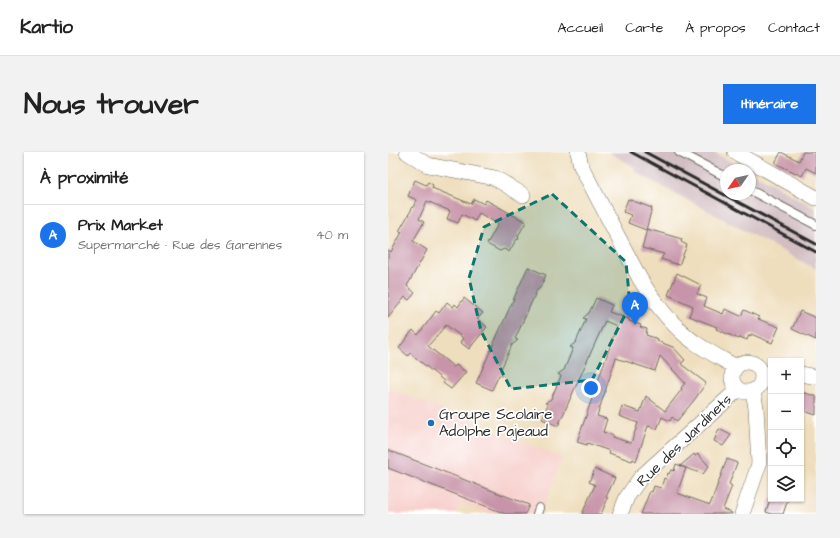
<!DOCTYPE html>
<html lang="fr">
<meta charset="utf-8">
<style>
:root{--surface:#fff;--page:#f2f2f2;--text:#222;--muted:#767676;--line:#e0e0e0;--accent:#1a73e8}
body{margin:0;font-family:"Architects Daughter",sans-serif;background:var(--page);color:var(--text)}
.controls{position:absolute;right:12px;bottom:12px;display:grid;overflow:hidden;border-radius:0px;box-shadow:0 1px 3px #0004}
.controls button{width:36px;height:36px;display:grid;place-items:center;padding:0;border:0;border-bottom:1px solid var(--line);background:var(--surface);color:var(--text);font:20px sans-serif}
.compass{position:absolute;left:332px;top:12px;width:36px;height:36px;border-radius:50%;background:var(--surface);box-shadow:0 1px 3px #0004;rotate:236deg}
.you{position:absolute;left:203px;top:236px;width:14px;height:14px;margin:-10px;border:3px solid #fff;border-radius:50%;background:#1a73e8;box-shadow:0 0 0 6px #1a73e833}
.badge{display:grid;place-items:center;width:26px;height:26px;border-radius:50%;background:var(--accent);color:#fff;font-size:13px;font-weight:700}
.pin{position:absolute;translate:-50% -33px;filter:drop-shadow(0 1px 2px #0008)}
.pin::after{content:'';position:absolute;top:21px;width:14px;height:12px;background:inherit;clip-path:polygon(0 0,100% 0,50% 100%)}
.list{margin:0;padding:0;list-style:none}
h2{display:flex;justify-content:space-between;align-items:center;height:52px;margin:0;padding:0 16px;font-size:17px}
h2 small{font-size:13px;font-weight:400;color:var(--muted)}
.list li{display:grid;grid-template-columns:26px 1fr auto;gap:12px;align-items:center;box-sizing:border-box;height:60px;padding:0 16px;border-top:1px solid var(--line)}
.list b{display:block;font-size:15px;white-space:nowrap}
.list p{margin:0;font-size:13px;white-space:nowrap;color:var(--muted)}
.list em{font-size:13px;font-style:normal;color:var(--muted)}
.icon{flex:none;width:22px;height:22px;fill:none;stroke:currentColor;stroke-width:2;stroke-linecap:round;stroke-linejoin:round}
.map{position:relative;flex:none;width:428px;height:362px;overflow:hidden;border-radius:0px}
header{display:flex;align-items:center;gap:24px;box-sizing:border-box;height:56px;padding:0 20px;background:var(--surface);border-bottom:1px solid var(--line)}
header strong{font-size:19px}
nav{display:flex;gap:22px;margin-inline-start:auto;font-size:14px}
.intro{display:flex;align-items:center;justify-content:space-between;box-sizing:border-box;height:96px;padding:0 24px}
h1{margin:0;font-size:28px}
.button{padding:10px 18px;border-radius:0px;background:var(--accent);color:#fff;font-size:14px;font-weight:700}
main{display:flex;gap:24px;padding:0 24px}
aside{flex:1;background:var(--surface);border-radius:0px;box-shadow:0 1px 3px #0004}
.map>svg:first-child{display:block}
.built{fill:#f7d0cc}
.industrial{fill:#d2bec3}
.building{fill:#c794a9;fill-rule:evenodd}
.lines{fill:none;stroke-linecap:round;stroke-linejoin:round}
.lane-casing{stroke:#706a5e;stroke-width:10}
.street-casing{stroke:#706a5e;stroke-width:16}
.lane{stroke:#fff;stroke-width:8}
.street{stroke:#fff;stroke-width:15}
.rail{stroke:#2b2b2b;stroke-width:3}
.marked{fill:#0f766e;fill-opacity:0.2;stroke:#0f766e;stroke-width:3;stroke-dasharray:8 5;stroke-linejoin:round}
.poi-dot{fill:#1f6fb2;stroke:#fff;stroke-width:1.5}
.labels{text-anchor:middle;stroke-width:3.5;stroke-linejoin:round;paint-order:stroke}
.poi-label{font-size:15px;fill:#2b2b2b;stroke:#fff;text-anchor:start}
.street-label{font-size:15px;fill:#2b2b2b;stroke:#fff}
</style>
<header>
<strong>Kartio</strong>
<nav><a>Accueil</a><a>Carte</a><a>À propos</a><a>Contact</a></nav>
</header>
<div class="intro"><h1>Nous trouver</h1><a class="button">Itinéraire</a></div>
<main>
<aside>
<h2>À proximité<small></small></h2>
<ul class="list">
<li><span class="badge">A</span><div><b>Prix Market</b><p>Supermarché · Rue des Garennes</p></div><em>40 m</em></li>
</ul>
</aside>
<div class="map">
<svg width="428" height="362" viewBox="0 0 428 362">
<rect width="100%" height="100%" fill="#fff"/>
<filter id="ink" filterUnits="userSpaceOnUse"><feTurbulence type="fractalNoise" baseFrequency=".025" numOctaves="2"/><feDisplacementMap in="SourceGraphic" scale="8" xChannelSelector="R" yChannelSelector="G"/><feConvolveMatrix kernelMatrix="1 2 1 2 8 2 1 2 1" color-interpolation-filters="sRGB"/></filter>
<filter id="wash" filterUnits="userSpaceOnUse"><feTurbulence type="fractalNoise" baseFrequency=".012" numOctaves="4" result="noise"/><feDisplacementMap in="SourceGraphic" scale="16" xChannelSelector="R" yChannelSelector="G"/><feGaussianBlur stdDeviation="0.9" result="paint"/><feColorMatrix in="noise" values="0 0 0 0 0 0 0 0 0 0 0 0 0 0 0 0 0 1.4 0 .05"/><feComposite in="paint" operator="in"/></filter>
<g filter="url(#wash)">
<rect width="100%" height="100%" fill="#efdebd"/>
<polygon class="built" points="0,236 174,306 154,358 148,362 101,362 72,351 68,362 0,362"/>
<polygon class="industrial" points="220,0 325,0 359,18 338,18 338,42 362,42 362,20 387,33 428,57 428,117 246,19 247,15"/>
<g id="blocks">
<g class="building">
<polygon points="393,0 411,9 415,0 428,0 428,21 418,16 414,24 387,11"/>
<polygon points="27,28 38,33 40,30 45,33 44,36 83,52 86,47 96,52 98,48 138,70 130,84 131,87 128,88 121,100 116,97 112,99 99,92 110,72 91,61 87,69 74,62 70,71 59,67 62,59 39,49 31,67 36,70 25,89 39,98 19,134 27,141 21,148 17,145 0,166 0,98 3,100 14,80 11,79 29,48 20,44"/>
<polygon points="240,47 264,56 258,78 240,71 243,63 235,60"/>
<polygon points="259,77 294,87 293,90 299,93 291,113 273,107 276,102 254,96"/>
<polygon points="140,115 158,123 152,136 149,138 127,187 130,188 124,193 113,217 114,224 111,223 104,238 88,231"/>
<polygon points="289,121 313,133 309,142 319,146 316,154 335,162 337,157 353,164 356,158 371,165 370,167 391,175 384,191 363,182 363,184 361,183 359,188 352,185 351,187 328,177 329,175 301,164 305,154 280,143"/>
<polygon points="76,146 95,161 89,167 99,175 81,197 72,190 75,186 58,173 40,194 66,215 68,213 78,220 63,237 55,231 56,229 22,201 20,204 11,196 25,178 30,183 48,159 51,161 59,150 65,155 67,152 70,155"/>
<path d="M208,146L224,153L221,160L241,167V169L253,173L252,175L259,177L258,183L270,187L269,189L285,195L297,208L293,212L318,231L307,247L289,269L284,265L282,269L274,265L269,277L260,274L248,309L245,307L244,309L221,301L222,299L199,291V293L189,290L229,174L217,169L170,274L154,267L160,252L157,251L163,247L173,224L170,222L176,218L185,196L182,195L188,190L198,167L195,166L201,161ZM272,204L297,231L293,236L294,237L277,259L258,244L252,260L234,254L231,264L250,271L243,291L224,285L225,283L215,280L219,267L209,264L228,206L267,219Z"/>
<polygon points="412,159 428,166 428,188 404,177"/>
<polygon points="413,240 428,244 428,263 413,258"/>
<polygon points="331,277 343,283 335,294 326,289"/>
<polygon points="0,298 141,353 137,362 118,362 0,316"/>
<polygon points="306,302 307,304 310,302 321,314 315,322 292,314"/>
<polygon points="339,307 349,311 341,332 344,334 335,357 344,361 344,362 253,362 262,339 264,340 266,334 273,336 276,326 278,327 280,321 281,322 283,318 286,319 288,312 298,316 289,341 322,353"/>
<polygon points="207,317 227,326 218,345 220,346 213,362 194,362 207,333 201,330"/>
<polygon points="382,347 400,347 395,362 384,362 378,360"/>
</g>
</g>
</g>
<g filter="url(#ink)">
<use href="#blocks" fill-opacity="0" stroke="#706a5e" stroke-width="1"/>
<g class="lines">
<g class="lane-casing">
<g id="lane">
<polyline points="291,0 338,25"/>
<polyline points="362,38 428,73"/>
<polyline points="149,362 151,356"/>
</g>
</g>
<g class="street-casing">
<g id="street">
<polyline points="19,0 40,13 107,26 135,43"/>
<path d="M190,0L193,14L252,127C266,150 284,174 306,190C319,199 334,207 348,215"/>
<polyline points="347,0 428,46"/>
<circle cx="359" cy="225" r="15"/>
<polyline points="413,222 428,225"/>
<polyline points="232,362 239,345 253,325 346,241 348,235"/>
<polyline points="354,362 371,312 368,256 365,239"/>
</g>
</g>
<use href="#lane" class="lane"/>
<use href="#street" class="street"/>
<g class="rail">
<polyline points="243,0 428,100"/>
<polyline points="257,0 428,92"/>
</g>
</g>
</g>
<path class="marked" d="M164,42L238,110L242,153L204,228L123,237L93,179L81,126L96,75Z"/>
<circle class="poi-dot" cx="43" cy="271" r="4"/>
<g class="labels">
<g class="poi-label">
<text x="51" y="267">Groupe Scolaire<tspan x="51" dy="17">Adolphe Pajeaud</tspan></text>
</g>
<g class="street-label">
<text transform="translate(296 288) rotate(-44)" y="5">Rue des Jardinets</text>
</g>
</g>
</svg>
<div class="controls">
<button>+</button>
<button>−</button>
<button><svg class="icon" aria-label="locate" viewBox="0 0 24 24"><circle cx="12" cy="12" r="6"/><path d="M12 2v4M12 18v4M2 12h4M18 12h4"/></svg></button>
<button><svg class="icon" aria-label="layers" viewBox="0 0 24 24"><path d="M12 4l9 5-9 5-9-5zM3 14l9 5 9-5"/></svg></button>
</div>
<svg class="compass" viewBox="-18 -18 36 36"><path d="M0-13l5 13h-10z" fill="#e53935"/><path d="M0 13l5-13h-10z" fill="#767676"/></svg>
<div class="you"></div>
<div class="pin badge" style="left:247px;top:173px">A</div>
</div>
</main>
